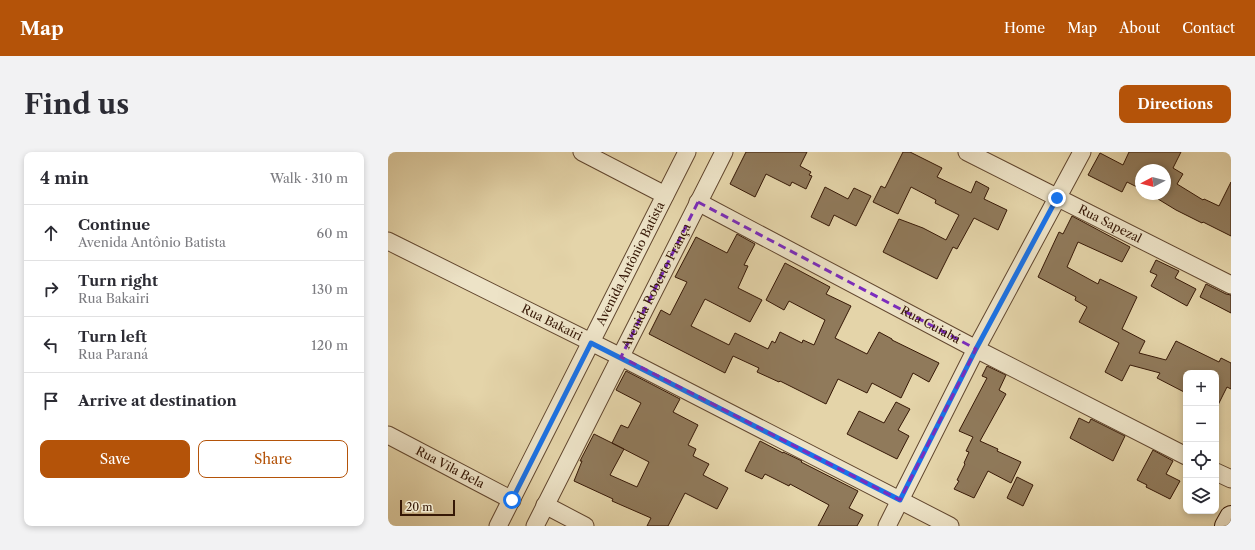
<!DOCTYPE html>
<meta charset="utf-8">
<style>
:root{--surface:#fff;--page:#f2f2f3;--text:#2b2b33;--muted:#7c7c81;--line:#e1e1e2;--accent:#b45309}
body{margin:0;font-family:"Libre Caslon Text",serif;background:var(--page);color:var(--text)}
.controls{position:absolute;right:12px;bottom:12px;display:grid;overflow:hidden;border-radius:8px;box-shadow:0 2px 6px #0003}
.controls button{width:36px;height:36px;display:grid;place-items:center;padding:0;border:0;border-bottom:1px solid var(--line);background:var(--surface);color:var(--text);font:20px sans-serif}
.compass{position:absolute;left:747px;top:12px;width:36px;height:36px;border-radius:50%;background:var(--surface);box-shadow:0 2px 6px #0003;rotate:263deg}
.scale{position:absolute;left:12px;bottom:10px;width:55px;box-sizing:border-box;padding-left:4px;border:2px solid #361806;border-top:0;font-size:11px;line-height:14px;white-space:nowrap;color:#361806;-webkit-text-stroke:3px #ede3c7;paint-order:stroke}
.stop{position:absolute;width:12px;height:12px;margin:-9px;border:3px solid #1a73e8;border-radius:50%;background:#fff}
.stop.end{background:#1a73e8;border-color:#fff;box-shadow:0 1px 4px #0008}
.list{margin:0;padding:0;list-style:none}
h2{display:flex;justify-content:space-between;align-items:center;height:52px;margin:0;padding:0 16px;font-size:17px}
h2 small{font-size:13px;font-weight:400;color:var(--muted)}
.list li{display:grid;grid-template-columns:26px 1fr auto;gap:12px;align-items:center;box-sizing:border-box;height:56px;padding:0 16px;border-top:1px solid var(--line)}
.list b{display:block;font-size:15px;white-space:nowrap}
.list p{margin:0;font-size:13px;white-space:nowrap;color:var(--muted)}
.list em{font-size:13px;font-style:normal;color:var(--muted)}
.actions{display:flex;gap:8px;padding:12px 16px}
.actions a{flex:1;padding:9px 0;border:1px solid var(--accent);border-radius:8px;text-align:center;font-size:14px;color:var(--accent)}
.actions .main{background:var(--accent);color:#fff}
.icon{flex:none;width:22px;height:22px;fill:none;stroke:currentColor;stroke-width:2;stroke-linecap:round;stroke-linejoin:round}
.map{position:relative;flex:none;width:843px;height:374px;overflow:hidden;border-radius:8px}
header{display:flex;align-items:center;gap:24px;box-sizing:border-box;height:56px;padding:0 20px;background:var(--accent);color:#fff}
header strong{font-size:19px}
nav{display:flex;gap:22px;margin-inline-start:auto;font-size:14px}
.intro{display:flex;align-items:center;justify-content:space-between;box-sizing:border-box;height:96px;padding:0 24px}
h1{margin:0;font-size:28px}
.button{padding:10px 18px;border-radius:8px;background:var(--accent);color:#fff;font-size:14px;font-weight:700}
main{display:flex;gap:24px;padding:0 24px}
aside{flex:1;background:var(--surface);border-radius:8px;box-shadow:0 2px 6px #0003}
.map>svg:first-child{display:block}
.building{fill:#907a5b;stroke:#361806}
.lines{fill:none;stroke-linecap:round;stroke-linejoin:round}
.street-casing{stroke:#62472f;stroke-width:19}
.secondary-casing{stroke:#361806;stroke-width:24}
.street{stroke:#ede3c7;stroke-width:17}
.secondary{stroke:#ede3c7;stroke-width:22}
.route{stroke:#1a73e8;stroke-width:5}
.marked{fill:none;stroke:#7b2cbf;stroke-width:3;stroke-dasharray:8 5;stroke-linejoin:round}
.labels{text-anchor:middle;stroke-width:4;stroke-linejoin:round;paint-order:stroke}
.street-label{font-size:12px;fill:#361806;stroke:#ede3c7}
</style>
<header>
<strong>Map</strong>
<nav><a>Home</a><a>Map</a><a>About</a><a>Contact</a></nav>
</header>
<div class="intro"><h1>Find us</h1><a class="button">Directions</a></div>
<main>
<aside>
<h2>4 min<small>Walk · 310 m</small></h2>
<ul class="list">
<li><svg class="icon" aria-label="ahead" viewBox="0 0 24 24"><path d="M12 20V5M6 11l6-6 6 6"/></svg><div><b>Continue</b><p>Avenida Antônio Batista</p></div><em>60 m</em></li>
<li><svg class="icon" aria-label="right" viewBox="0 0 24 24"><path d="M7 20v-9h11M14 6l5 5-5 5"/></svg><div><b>Turn right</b><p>Rua Bakairi</p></div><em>130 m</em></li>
<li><svg class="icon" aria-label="left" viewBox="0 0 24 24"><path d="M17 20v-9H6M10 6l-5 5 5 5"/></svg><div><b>Turn left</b><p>Rua Paraná</p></div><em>120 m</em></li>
<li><svg class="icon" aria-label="arrive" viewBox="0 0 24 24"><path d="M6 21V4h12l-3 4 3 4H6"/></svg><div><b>Arrive at destination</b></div></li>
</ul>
<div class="actions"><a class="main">Save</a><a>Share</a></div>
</aside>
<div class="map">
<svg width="843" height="374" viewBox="0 0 843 374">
<rect width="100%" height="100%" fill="#e4d4a9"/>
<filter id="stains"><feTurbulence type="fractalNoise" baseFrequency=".005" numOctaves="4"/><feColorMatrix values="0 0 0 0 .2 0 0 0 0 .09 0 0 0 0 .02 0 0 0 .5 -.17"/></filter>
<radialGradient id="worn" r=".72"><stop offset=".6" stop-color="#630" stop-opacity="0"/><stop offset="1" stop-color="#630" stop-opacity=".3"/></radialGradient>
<g class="building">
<polygon points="358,0 419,0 412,14 423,20 421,23 424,24 418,37 404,30 402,34 378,22 367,45 342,32"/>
<polygon points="515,0 522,0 554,16 549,25 583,41 588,29 601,36 596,47 619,58 610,78 586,66 569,97 565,95 549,127 495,100 511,67 535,76 558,88 571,63 547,51 548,48 523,35 510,62 485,50 493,34 497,36"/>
<polygon points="741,0 793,0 785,16 795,22 789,32 815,48 816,47 831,54 843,30 843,84 815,70 814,71 788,58 770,47 771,45 764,42 777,42 777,18 753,18 753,37 739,30 734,40 700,23 712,1 735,13"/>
<polygon points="437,35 460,47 466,36 483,44 468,74 446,63 441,74 423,65"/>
<polygon points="684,64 742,95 734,110 690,90 679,115 710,132 712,127 749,145 734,177 757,189 751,201 778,208 788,189 831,210 833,206 843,211 843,237 839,235 828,257 828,221 798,221 798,241 769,226 772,221 742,213 734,229 717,220 731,191 691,170 699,155 687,148 688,145 650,125 671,80 675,82"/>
<polygon points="349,82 367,92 356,113 360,114 350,136 374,148 362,170 317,147 303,174 341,193 347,181 380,197 384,189 387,191 392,180 414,191 415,188 426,193 437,168 401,149 396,158 378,148 397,111 442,135 438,142 463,154 447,186 479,202 491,180 504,187 504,188 551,211 541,230 525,221 513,246 484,231 479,241 450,227 438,252 392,229 391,230 369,220 371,216 345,204 337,221 261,182 273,158 282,163 299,130 287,125 308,85 339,101"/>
<polygon points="768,108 791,119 787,126 808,137 799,154 763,134 769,123 762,120"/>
<polygon points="818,132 838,142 843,143 843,161 812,145"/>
<polygon points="599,214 618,223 611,238 618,242 592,289 610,297 609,299 633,310 623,331 600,319 586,346 566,337 571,329 569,328 577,312 576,311 581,300 578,299 585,285 571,279 599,226 594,224"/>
<polygon points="238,219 292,247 285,260 310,273 300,293 308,297 305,304 321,312 315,323 340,336 329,357 297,341 280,374 259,374 263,366 224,349 225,347 186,329 194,309 192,309 206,282 236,297 222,323 249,335 261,310 224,291 233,273 240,276 253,251 228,238"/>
<polygon points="508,250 522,257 510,278 521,284 509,307 459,282 471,259 496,271"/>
<polygon points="691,266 701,271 703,267 737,284 725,309 682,286"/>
<polygon points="372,289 395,301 395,300 414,309 413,310 470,339 461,356 475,363 469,374 430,374 441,353 402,332 401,334 377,322 374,327 357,319"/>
<polygon points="765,298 785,309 778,322 792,329 782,347 758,335 759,333 749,328"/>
<polygon points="629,325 645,333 635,354 619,346"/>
</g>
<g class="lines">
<g class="street-casing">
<g id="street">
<polyline points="194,0 277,43"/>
<path id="s1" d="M579,0L843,133"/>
<path id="s2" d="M310,50L588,197L798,304"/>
<path id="s3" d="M0,89L233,205L562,374"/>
<path id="s4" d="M0,283L124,348"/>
<polyline points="828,320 843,327"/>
<polyline points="157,353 197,374"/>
<path id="s5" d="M110,374L299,0"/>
<path id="s6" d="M147,374L336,0"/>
<polyline points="499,374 588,197 694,0"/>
</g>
</g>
<g class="secondary-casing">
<polyline id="secondary" points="838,374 843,365"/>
</g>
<use href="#street" class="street"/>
<use href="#secondary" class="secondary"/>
</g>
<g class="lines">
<polyline class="route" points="124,348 203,191 512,348 588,197 669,46"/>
</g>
<path class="marked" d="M310,50L588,197L512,348L233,205Z"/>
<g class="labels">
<g class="street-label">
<text dy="4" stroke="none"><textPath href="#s1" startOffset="160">Rua Sapezal</textPath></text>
<text dy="4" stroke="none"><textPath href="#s5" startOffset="294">Avenida Antônio Batista</textPath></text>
<text dy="4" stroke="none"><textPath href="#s6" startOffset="269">Avenida Roberto França</textPath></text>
<text dy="4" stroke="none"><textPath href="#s3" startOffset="183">Rua Bakairi</textPath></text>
<text dy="4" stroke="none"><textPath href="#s2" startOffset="263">Rua Cuiabá</textPath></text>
<text dy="4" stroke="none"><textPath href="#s4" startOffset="70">Rua Vila Bela</textPath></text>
</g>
</g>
<rect width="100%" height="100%" filter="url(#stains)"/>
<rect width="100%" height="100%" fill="url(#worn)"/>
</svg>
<div class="controls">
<button>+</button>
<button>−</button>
<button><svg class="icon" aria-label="locate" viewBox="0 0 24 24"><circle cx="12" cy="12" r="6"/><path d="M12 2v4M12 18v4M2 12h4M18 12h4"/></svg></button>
<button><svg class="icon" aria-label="layers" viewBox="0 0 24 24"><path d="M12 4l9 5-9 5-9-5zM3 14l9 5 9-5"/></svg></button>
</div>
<svg class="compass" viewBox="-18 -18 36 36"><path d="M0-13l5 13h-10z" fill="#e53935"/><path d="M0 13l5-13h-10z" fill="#7c7c81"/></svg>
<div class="scale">20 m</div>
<div class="stop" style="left:124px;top:348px"></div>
<div class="stop end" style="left:669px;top:46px"></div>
</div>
</main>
